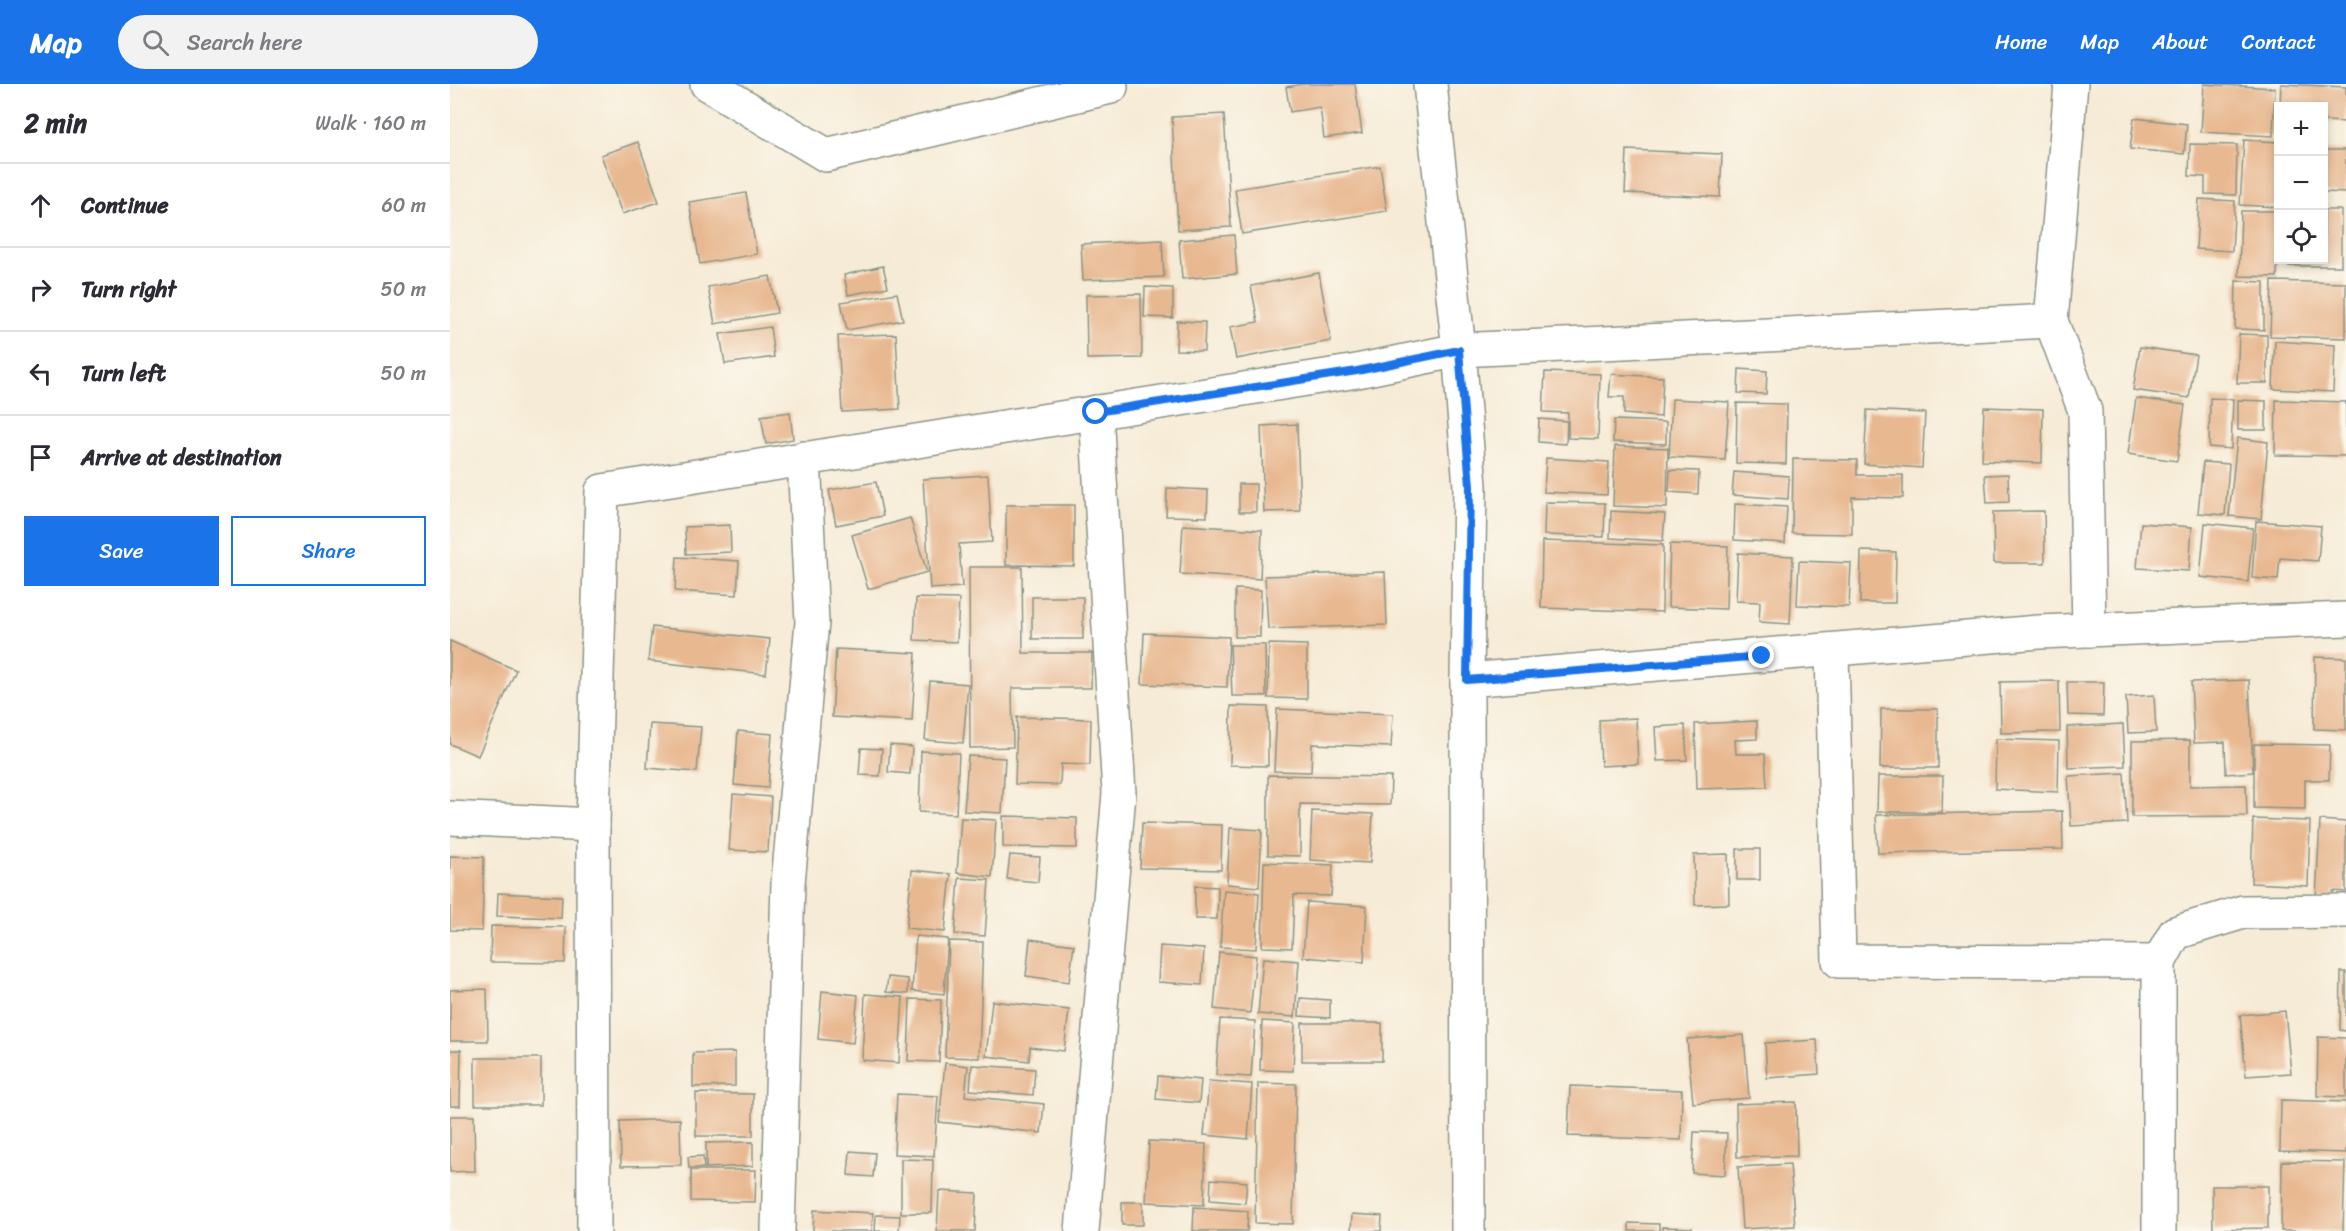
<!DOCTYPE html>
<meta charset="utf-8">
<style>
:root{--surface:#fff;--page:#f2f2f3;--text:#2b2b33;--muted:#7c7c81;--line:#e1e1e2;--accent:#1a73e8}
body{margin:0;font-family:Sriracha,sans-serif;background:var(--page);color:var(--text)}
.controls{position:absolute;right:18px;top:18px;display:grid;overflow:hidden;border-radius:0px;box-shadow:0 3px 9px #0003}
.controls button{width:54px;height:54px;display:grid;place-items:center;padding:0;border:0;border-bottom:2px solid var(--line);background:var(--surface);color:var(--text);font:30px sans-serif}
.stop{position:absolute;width:18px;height:18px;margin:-14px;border:4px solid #1a73e8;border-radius:50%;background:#fff}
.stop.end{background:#1a73e8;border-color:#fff;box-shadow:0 2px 6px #0008}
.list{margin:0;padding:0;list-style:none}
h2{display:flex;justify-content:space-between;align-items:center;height:78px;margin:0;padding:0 24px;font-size:26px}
h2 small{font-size:20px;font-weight:400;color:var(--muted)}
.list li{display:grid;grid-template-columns:39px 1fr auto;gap:18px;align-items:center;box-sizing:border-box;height:84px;padding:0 24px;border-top:2px solid var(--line)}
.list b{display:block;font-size:22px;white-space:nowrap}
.list em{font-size:20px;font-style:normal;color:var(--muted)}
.actions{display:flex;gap:12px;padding:18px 24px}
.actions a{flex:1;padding:14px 0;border:2px solid var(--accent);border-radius:0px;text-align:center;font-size:21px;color:var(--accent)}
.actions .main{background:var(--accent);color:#fff}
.icon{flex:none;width:33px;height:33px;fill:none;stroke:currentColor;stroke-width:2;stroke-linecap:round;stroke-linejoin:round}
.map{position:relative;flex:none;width:1896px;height:1147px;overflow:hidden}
header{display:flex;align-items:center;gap:36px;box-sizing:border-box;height:84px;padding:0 30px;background:var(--accent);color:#fff}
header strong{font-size:28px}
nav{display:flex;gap:33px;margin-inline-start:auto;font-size:21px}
.search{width:420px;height:54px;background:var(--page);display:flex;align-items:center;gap:15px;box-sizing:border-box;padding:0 21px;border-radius:33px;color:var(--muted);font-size:22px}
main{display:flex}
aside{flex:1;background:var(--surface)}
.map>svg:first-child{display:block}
.building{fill:#e8b890}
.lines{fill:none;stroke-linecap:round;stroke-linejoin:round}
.minor-casing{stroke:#8a9485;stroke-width:36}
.minor{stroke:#fff;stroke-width:33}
.route{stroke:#1a73e8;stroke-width:8}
</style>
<header>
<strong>Map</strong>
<div class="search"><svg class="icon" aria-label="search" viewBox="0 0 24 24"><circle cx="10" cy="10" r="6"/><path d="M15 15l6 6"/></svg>Search here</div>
<nav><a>Home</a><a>Map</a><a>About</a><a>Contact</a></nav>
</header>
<main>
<aside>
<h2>2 min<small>Walk · 160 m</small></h2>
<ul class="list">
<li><svg class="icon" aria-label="ahead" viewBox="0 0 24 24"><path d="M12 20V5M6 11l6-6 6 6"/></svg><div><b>Continue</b></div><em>60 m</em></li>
<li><svg class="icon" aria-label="right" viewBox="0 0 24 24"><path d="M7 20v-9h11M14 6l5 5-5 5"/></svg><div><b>Turn right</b></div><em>50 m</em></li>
<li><svg class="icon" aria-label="left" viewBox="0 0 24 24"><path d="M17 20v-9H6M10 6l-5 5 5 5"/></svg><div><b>Turn left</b></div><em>50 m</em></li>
<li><svg class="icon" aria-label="arrive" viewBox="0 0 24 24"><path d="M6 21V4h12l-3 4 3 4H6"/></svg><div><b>Arrive at destination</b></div></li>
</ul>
<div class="actions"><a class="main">Save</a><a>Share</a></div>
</aside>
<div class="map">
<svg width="1896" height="1147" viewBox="0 0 1896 1147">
<rect width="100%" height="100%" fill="#fbf7ec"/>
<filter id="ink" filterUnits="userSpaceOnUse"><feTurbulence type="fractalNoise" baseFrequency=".0167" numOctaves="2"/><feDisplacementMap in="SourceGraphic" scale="12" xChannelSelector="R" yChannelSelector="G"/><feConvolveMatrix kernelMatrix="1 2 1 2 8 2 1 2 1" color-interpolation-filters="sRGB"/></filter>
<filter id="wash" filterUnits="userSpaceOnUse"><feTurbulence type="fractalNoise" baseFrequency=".008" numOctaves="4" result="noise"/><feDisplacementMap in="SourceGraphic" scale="24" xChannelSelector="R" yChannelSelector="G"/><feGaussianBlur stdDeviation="1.35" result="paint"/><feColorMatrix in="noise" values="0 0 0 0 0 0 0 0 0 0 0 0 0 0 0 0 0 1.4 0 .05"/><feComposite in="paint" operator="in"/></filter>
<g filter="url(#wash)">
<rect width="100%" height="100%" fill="#f6ebd6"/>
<g id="blocks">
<g class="building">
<polygon points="853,0 905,0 912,49 874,54 870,23 840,28 836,3"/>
<polygon points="1754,0 1825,4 1823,52 1751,48"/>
<polygon points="1831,0 1896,3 1896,38 1874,37 1874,22 1830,22"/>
<polygon points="774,30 781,143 728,146 722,33"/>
<polygon points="1684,34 1737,40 1734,70 1680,65"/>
<polygon points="1794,56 1828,58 1828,123 1790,121"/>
<polygon points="188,58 209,118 172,130 151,71"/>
<polygon points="1740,60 1787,61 1786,111 1755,110 1755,93 1739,92"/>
<polygon points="1177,66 1272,70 1270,113 1175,109"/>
<polygon points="1874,66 1896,66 1896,109 1874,108"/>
<polygon points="930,82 937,127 792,150 785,105"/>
<polygon points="296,109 307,170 250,180 239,118"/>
<polygon points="1749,115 1785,117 1782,167 1746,165"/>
<polygon points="1874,126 1891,126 1891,182 1837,182 1837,176 1874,176"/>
<polygon points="1791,127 1828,127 1827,193 1789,192"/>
<polygon points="784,151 787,190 732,195 729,156"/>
<polygon points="712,156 714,193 633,196 631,160"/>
<polygon points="433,182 438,203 398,211 394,191"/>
<polygon points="869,189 881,257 786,275 780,243 808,238 801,202"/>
<polygon points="320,192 327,229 265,240 258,203"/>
<polygon points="1786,197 1814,198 1814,246 1785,245"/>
<polygon points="1822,197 1896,199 1896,254 1820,252"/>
<polygon points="695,203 723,204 723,234 694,233"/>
<polygon points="447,209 453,236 397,246 391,218"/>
<polygon points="691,210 692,274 637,275 636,211"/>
<polygon points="727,237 755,238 754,267 726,266"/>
<polygon points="320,243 324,273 275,280 270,250"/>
<polygon points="446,250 450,325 392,328 388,252"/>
<polygon points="1789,250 1817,251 1817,299 1787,299"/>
<polygon points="1825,257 1885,261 1883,308 1823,305"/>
<polygon points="1690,263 1746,271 1739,314 1683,306"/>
<polygon points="1289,285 1317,287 1316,310 1288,309"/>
<polygon points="1095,288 1150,290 1148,355 1118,354 1118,329 1093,328"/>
<polygon points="1161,290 1213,293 1211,333 1174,330 1174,313 1159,313"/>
<polygon points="1686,314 1735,321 1727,377 1678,370"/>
<polygon points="1760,314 1783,315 1781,365 1759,363"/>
<polygon points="1222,315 1279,318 1275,376 1219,373"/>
<polygon points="1788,316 1816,317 1816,346 1788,346"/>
<polygon points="1826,316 1896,318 1896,372 1825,371"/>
<polygon points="1287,319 1337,320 1336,380 1286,379"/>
<polygon points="1534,323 1593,325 1592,379 1532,377"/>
<polygon points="1417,326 1475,329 1472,384 1414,380"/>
<polygon points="340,328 343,355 316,360 311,332"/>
<polygon points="1089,335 1117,337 1116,360 1088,358"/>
<polygon points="1164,336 1216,338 1216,360 1163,358"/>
<polygon points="847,340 850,427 814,428 811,342"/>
<polygon points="1787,354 1818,358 1811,435 1779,432"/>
<polygon points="1165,362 1218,364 1217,424 1163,422"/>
<polygon points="1096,374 1159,378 1157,411 1094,408"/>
<polygon points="1343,375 1407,376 1407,391 1453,391 1453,414 1402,413 1402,450 1342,449"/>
<polygon points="1753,378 1779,380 1775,431 1748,429"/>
<polygon points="1220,386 1249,387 1248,410 1219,408"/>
<polygon points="1284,388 1339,392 1338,415 1282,411"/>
<polygon points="1558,390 1559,418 1537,419 1535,391"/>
<polygon points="538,391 542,458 509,460 512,503 480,505 473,395"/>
<polygon points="426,398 433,432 386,441 379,406"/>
<rect x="789" y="400" width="17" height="28"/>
<polygon points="717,404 758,406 757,433 716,432"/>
<polygon points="1095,418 1155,419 1154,453 1094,451"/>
<polygon points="1285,420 1337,423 1335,459 1284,456"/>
<polygon points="556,421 624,421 624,482 556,481"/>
<polygon points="1161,427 1215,430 1213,457 1160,454"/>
<polygon points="1594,427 1595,479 1544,479 1543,428"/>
<polygon points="460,434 477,488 418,505 402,451"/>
<polygon points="1806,437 1871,442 1868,477 1830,474 1828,496 1802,494"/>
<polygon points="1691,439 1742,443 1739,487 1687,484"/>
<polygon points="1755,439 1803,444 1798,498 1750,493"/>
<polygon points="280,441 281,468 236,470 235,443"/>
<polygon points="733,441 812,446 810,495 730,490"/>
<polygon points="1092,457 1213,461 1212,528 1091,524"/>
<polygon points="1220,460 1278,462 1276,525 1218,523"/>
<polygon points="1411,467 1446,468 1445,519 1410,519"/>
<polygon points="1288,469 1343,472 1340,540 1309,538 1310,518 1286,517"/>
<polygon points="227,473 289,477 287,511 225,507"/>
<polygon points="1349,477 1401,479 1399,523 1347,521"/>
<polygon points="519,483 572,483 573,569 642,569 641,604 562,604 563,663 520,664"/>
<polygon points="935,488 937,541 818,545 815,492"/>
<polygon points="785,505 811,506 810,553 785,553"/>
<rect x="582" y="513" width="51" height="42"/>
<polygon points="466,514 509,515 507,558 464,556"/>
<polygon points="202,543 320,555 316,590 198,577"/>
<polygon points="694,549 779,553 777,603 692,600"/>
<polygon points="0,557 66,586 28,672 0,660"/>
<polygon points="819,560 857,561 857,615 818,614"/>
<polygon points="780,561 815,561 816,612 782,612"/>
<polygon points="386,565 466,569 462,637 382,633"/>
<polygon points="1865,573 1896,574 1896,646 1864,645"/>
<polygon points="1799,596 1803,688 1776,690 1775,658 1744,659 1741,598"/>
<polygon points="480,597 518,600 513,659 475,656"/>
<polygon points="1609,597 1610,648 1551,649 1550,598"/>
<polygon points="1617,598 1654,598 1653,632 1618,631"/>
<polygon points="1704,611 1706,648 1678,649 1676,613"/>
<polygon points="781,622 818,623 818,682 780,681"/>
<polygon points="827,625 943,630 941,663 862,660 861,688 824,687"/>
<polygon points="1431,625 1488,625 1488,684 1430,684"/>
<polygon points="567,633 641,635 640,681 611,680 610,701 565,700"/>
<polygon points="1186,634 1188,680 1151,682 1149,636"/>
<polygon points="1307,637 1307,655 1285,656 1286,670 1315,670 1317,703 1247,705 1245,640"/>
<polygon points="200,640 251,643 247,688 197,684"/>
<polygon points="1673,640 1675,682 1618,684 1617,643"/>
<polygon points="1235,641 1237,676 1207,677 1205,643"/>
<polygon points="288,647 322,650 318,704 284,701"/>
<polygon points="1546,655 1609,657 1608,708 1545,705"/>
<polygon points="1740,656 1740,702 1796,701 1797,732 1682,733 1682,657"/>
<polygon points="1804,660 1880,661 1879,696 1855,696 1855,725 1804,724"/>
<polygon points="440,661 462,663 460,690 438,688"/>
<polygon points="411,664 432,665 430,692 409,691"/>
<polygon points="471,667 509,669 506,730 469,728"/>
<polygon points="518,672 555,674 552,729 514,727"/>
<polygon points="1674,689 1677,739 1621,742 1618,692"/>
<polygon points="818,691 941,693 940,721 850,720 850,772 818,771"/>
<polygon points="1428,692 1493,692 1492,728 1427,728"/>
<polygon points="283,710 321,713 318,768 279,766"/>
<polygon points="862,727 923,730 920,779 860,776"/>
<polygon points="1612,727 1613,765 1428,769 1426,731"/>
<polygon points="553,732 627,734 627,764 553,763"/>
<polygon points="511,734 546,736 542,793 507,789"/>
<polygon points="1803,735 1860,737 1858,802 1801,799"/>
<polygon points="1870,736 1896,738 1896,808 1883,807 1883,816 1866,815"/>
<polygon points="692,739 772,741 771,786 690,784"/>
<polygon points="780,744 812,746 809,803 777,800"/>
<rect x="1287" y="765" width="23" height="31"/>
<polygon points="1278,770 1279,820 1245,821 1244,771"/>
<polygon points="560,771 590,773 588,798 557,795"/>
<polygon points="0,772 34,773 32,847 0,846"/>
<polygon points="814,778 883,781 881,812 844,811 842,864 812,863"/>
<polygon points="462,786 501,790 495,848 456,844"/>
<polygon points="509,794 539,796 535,852 505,850"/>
<polygon points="745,802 768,803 767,835 745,835"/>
<polygon points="774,806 809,809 806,865 770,863"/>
<polygon points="48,809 112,812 111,834 47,832"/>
<polygon points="857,818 917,822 914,878 853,873"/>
<polygon points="41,842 116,843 115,879 40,878"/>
<polygon points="466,852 498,855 494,910 462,907"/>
<polygon points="580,855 624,861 619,898 576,892"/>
<polygon points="499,857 533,858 529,974 495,973"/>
<polygon points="710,862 754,865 752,901 708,898"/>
<polygon points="769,868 806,872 800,929 764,925"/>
<polygon points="813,874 849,877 845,933 808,930"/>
<polygon points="1891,888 1896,888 1896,947 1890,946"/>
<polygon points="438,893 458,895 458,910 436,908"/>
<polygon points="37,905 38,957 0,957 0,906"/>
<polygon points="372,907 408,911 403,959 368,955"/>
<polygon points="415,910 453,913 449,979 412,976"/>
<polygon points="850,914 880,916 880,934 849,932"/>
<polygon points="460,915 491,916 489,978 458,977"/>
<polygon points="542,917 619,926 614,967 580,963 579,977 536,972"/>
<polygon points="1835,927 1841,989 1796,992 1790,931"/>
<polygon points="770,935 805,937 801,993 766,991"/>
<polygon points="812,937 845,939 843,987 810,986"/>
<rect x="852" y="939" width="80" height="38"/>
<polygon points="1294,951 1299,1014 1243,1019 1237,955"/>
<polygon points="1868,953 1896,954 1896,1013 1867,1012"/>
<polygon points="1367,956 1369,990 1317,994 1315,959"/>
<polygon points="0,966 11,966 10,1022 0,1022"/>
<polygon points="285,968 285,1002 243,1003 243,969"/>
<rect x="25" y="974" width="66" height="47"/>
<polygon points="495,979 518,982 515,1012 594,1020 591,1049 489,1038"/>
<polygon points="522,981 585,985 583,1011 520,1006"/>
<polygon points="708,992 751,996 749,1019 706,1015"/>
<polygon points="759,997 802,1000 798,1055 754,1051"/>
<polygon points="808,999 846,1000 843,1140 805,1139"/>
<polygon points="1120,1002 1232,1006 1231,1056 1118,1052"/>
<polygon points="246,1009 303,1010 303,1052 246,1052"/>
<polygon points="447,1010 488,1012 484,1072 444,1070"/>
<polygon points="1831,1016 1896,1018 1896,1069 1830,1067"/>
<polygon points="1346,1018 1347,1072 1287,1073 1286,1020"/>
<polygon points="0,1032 24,1032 25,1087 0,1088"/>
<polygon points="230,1035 231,1081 171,1082 170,1037"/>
<polygon points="1244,1048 1277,1049 1275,1091 1242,1089"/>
<polygon points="699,1057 756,1060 754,1121 696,1118"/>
<polygon points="303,1058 303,1082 256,1084 256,1059"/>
<polygon points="400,1067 425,1069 423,1093 398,1091"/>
<polygon points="253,1072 254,1084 239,1084 238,1073"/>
<polygon points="451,1075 483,1076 482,1129 451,1129"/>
<polygon points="1832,1077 1895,1078 1893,1147 1831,1147"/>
<polygon points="1340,1080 1345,1142 1292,1145 1288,1083"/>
<polygon points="241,1086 306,1086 305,1118 241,1117"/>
<polygon points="761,1095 797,1098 795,1119 760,1116"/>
<polygon points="1762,1102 1818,1102 1818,1144 1763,1145"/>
<polygon points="489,1107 527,1109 525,1147 487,1147"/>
<rect x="672" y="1118" width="21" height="23"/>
<polygon points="744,1123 798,1127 797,1147 743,1147"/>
<polygon points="364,1126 423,1129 422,1147 363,1147"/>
<polygon points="902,1130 932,1132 931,1147 901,1147"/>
<polygon points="426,1131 450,1132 449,1147 425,1147"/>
<polygon points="1179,1139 1209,1140 1209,1147 1179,1147"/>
<polygon points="1212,1143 1242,1144 1242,1147 1212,1147"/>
</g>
</g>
</g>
<g filter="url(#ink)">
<use href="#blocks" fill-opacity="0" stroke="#8a9485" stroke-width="1.5"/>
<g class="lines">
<g class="minor-casing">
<g id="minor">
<polyline points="257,0 376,71 661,3 660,0"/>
<polyline points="1601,237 1635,327 1639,546"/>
<polyline points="1382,566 1389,877 1709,878"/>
<polyline points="1017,596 1020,402 1009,266 1601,237 1621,0"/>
<polyline points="0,734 143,741 152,407 907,287 1009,266 980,0"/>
<polyline points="143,741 144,1147"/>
<polyline points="328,1147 338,799 362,538 354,374"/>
<polyline points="632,1147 669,709 646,328"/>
<polyline points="1018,1147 1017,596 1589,548 1896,535"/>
<polyline points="1709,1147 1709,878 1725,849 1793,828 1896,827"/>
</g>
</g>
<use href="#minor" class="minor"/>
</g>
</g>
<g class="lines" filter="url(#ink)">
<polyline class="route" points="646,328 907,287 1009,266 1020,402 1017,596 1312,572"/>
</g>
</svg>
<div class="controls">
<button>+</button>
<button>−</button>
<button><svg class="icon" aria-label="locate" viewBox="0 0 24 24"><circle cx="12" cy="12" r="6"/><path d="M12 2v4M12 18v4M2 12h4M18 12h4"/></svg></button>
</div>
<div class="stop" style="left:646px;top:328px"></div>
<div class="stop end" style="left:1312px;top:572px"></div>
</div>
</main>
